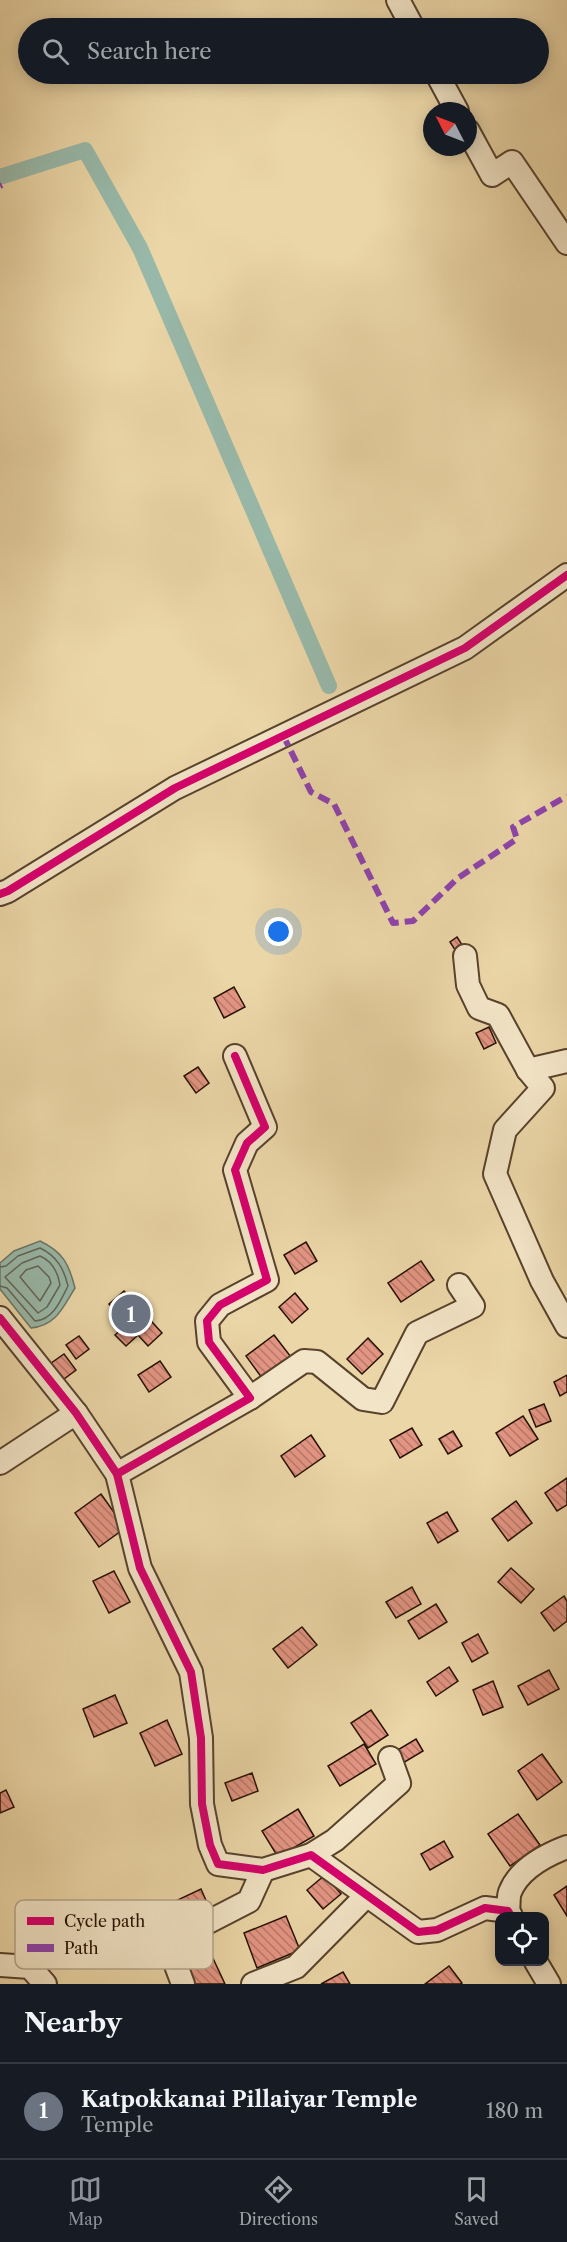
<!DOCTYPE html>
<style>
:root{--surface:#171b24;--page:#242831;--text:#f1f3f6;--muted:#9ea1a6;--line:#363941;--accent:#8c9099}
body{margin:0;font-family:"Libre Caslon Text",serif;background:var(--page);color:var(--text)}
.controls{position:absolute;right:18px;bottom:18px;display:grid;overflow:hidden;border-radius:12px;box-shadow:0 3px 15px #0003}
.controls button{width:54px;height:54px;display:grid;place-items:center;padding:0;border:0;border-bottom:2px solid var(--line);background:var(--surface);color:var(--text);font:30px sans-serif}
.compass{position:absolute;left:423px;top:102px;width:54px;height:54px;border-radius:50%;background:var(--surface);box-shadow:0 3px 15px #0003;rotate:312deg}
.you{position:absolute;left:279px;top:932px;width:21px;height:21px;margin:-15px;border:4px solid #fff;border-radius:50%;background:#1a73e8;box-shadow:0 0 0 9px #1a73e833}
.badge{display:grid;place-items:center;width:39px;height:39px;border-radius:50%;background:var(--accent);color:#fff;font-size:20px;font-weight:700}
.pin{position:absolute;translate:-50% -50%;border:3px solid #fff;box-shadow:0 2px 6px #0006}
.list{margin:0;padding:0;list-style:none}
h2{display:flex;justify-content:space-between;align-items:center;height:78px;margin:0;padding:0 24px;font-size:26px}
h2 small{font-size:20px;font-weight:400;color:var(--muted)}
.list li{display:grid;grid-template-columns:39px 1fr auto;gap:18px;align-items:center;box-sizing:border-box;height:96px;padding:0 24px;border-top:2px solid var(--line)}
.list b{display:block;font-size:22px;white-space:nowrap}
.list p{margin:0;font-size:20px;white-space:nowrap;color:var(--muted)}
.list em{font-size:20px;font-style:normal;color:var(--muted)}
.icon{flex:none;width:33px;height:33px;fill:none;stroke:currentColor;stroke-width:2;stroke-linecap:round;stroke-linejoin:round}
.map{position:relative;flex:none;width:567px;height:1984px;overflow:hidden}
.search{position:absolute;background:var(--surface);box-shadow:0 3px 15px #0003;left:18px;right:18px;top:18px;height:66px;display:flex;align-items:center;gap:15px;box-sizing:border-box;padding:0 21px;border-radius:33px;color:var(--muted);font-size:22px}
.sheet{height:174px;background:var(--surface)}
nav{display:flex;justify-content:space-around;align-items:center;box-sizing:border-box;height:84px;border-top:2px solid var(--line);background:var(--surface);font-size:16px;color:var(--muted)}
nav a{display:grid;justify-items:center;gap:3px}
nav .on{color:var(--accent)}
.map>svg:first-child{display:block}
.water{fill:#98b9aa;stroke:#6b7667;stroke-width:1.5}
.lines{fill:none;stroke-linecap:round;stroke-linejoin:round}
.shore{stroke:#606556;stroke-width:1.5}
.canal{stroke:#98b9aa;stroke-width:16}
.building{fill:url(#building-back-hatch);stroke:#271103;stroke-width:1.5}
.minor-casing{stroke:#58422c;stroke-width:26}
.minor{stroke:#f2e4c6;stroke-width:22}
.quiet{stroke:#8e44ad;stroke-width:6;stroke-dasharray:12 6;stroke-linecap:butt}
.cycleway-casing{stroke:#f2e4c6;stroke-width:11}
.cycleway{stroke:#d6006c;stroke-width:8}
.key{fill:#f2e4c6;stroke:#b5a58c;stroke-width:1.5}
.key-label{font-size:16px;fill:#271103}
</style>
<div class="map">
<svg width="567" height="1984" viewBox="0 0 567 1984">
<defs>
<pattern id="building-back-hatch" width="6" height="6" patternUnits="userSpaceOnUse" patternTransform="scale(1.5)"><rect width="6" height="6" fill="#e39583"/><path d="M-1 5l2 2M0 0l6 6M5-1l2 2" fill="none" stroke="#b87869"/></pattern>
</defs>
<rect width="100%" height="100%" fill="#ebd6a7"/>
<filter id="stains"><feTurbulence type="fractalNoise" baseFrequency=".00333" numOctaves="4"/><feColorMatrix values="0 0 0 0 .2 0 0 0 0 .09 0 0 0 0 .02 0 0 0 .5 -.17"/></filter>
<radialGradient id="worn" r=".72"><stop offset=".6" stop-color="#630" stop-opacity="0"/><stop offset="1" stop-color="#630" stop-opacity=".3"/></radialGradient>
<path class="water" d="M40,1241C63,1252 69,1264 75,1288C63,1307 56,1326 31,1328L0,1289V1263L14,1251Z"/>
<g class="lines">
<g class="shore">
<path d="M40,1256C52,1261 58,1273 60,1285L47,1307L38,1313L5,1277L22,1263Z"/>
<polygon points="38,1266 49,1277 51,1283 40,1301 20,1277 26,1270"/>
<path d="M0,1267L6,1266L18,1256L40,1248C57,1256 64,1269 68,1286C61,1300 53,1320 35,1321L7,1288L0,1286"/>
</g>
<polyline class="canal" points="0,177 85,150 140,248 329,686"/>
</g>
<g class="building">
<polygon points="457,937 464,948 457,953 450,942"/>
<polygon points="234,987 245,1007 224,1018 214,998"/>
<polygon points="489,1027 496,1043 484,1049 476,1033"/>
<polygon points="198,1067 209,1083 196,1093 184,1076"/>
<polygon points="306,1242 317,1261 295,1274 284,1255"/>
<polygon points="421,1261 434,1280 401,1302 388,1283"/>
<polygon points="124,1291 162,1333 148,1346 138,1335 126,1346 115,1335 127,1324 109,1304"/>
<polygon points="295,1293 308,1309 292,1323 279,1307"/>
<polygon points="274,1335 291,1357 262,1378 246,1356"/>
<polygon points="79,1336 89,1349 76,1359 66,1345"/>
<polygon points="368,1338 383,1354 362,1374 347,1359"/>
<polygon points="64,1354 76,1370 60,1382 47,1366"/>
<polygon points="160,1361 171,1377 149,1392 138,1375"/>
<polygon points="567,1375 567,1392 560,1396 554,1382"/>
<polygon points="544,1404 551,1421 536,1427 529,1410"/>
<polygon points="523,1416 538,1439 510,1456 496,1433"/>
<polygon points="412,1428 422,1445 400,1458 390,1440"/>
<polygon points="453,1431 462,1446 448,1454 439,1439"/>
<polygon points="311,1435 325,1456 295,1477 281,1456"/>
<polygon points="567,1478 567,1505 557,1511 545,1493"/>
<polygon points="101,1494 125,1528 99,1547 75,1513"/>
<polygon points="516,1501 532,1523 508,1541 492,1519"/>
<polygon points="447,1512 458,1531 438,1543 427,1523"/>
<polygon points="511,1568 534,1589 521,1603 498,1582"/>
<polygon points="114,1571 130,1602 109,1613 93,1581"/>
<polygon points="412,1587 421,1604 396,1618 386,1602"/>
<polygon points="564,1596 567,1601 567,1621 554,1631 541,1613"/>
<polygon points="436,1604 447,1622 419,1639 408,1621"/>
<polygon points="302,1627 317,1645 288,1668 273,1649"/>
<polygon points="478,1634 488,1653 472,1662 462,1643"/>
<polygon points="449,1667 458,1681 436,1696 427,1682"/>
<polygon points="549,1670 559,1689 528,1705 518,1686"/>
<polygon points="493,1681 503,1707 483,1715 473,1690"/>
<polygon points="115,1695 127,1723 94,1737 83,1709"/>
<polygon points="371,1710 388,1735 368,1748 351,1723"/>
<polygon points="167,1720 182,1754 155,1766 140,1733"/>
<polygon points="416,1739 423,1751 403,1763 396,1751"/>
<polygon points="364,1744 376,1764 340,1786 328,1766"/>
<polygon points="542,1754 562,1782 537,1800 518,1771"/>
<polygon points="252,1773 258,1791 232,1801 225,1783"/>
<polygon points="6,1790 14,1807 0,1813 0,1793"/>
<polygon points="298,1809 314,1836 278,1857 262,1831"/>
<polygon points="518,1814 540,1845 510,1866 488,1834"/>
<polygon points="444,1841 453,1857 430,1870 421,1854"/>
<polygon points="325,1875 341,1894 323,1909 307,1890"/>
<polygon points="567,1886 567,1916 554,1895"/>
<polygon points="201,1889 211,1912 179,1927 169,1904"/>
<polygon points="286,1916 300,1950 257,1968 244,1933"/>
<polygon points="211,1954 225,1984 195,1984 186,1966"/>
<polygon points="449,1966 462,1983 460,1984 425,1984"/>
<polygon points="343,1972 350,1984 321,1984"/>
</g>
<g class="lines">
<g class="minor-casing">
<g id="minor">
<polyline points="398,0 413,28"/>
<polyline points="437,74 457,111"/>
<polyline points="468,131 492,175 512,162 567,243"/>
<polyline points="0,894 8,891 175,788 465,648 567,575"/>
<polyline points="465,956 468,985 479,1008 498,1015 528,1070 543,1088 505,1130 495,1174 542,1281 567,1326"/>
<polyline points="528,1070 567,1061"/>
<polyline points="0,1318 76,1413 117,1474 140,1568 191,1672 201,1738 202,1804 210,1845 218,1864 263,1870 311,1855 418,1932 437,1930 485,1908 508,1911 511,1916"/>
<polyline points="250,1398 304,1361 317,1362 363,1399 382,1402 417,1333 473,1306 459,1285"/>
<polyline points="0,1463 76,1413"/>
<polyline points="117,1474 250,1398 209,1342 207,1321 220,1305 267,1280 235,1170 247,1143 265,1127 235,1056"/>
<polyline points="311,1855 335,1840 399,1783 390,1758"/>
<path d="M508,1911C509,1905 508,1897 510,1892C519,1869 546,1855 567,1847"/>
<polyline points="536,1962 549,1984"/>
<polyline points="0,1965 30,1967 45,1984"/>
<polyline points="183,1984 171,1952 185,1934 249,1901 263,1870"/>
<polyline points="253,1984 296,1967 366,1896"/>
</g>
</g>
<use href="#minor" class="minor"/>
<g class="quiet">
<polyline points="0,186 2,185"/>
<polyline points="283,735 311,792 334,804 393,923 413,921 458,878 517,839 513,827 567,796"/>
</g>
<g class="cycleway-casing">
<g id="cycleway">
<polyline points="0,894 8,891 175,788 465,648 567,575"/>
<polyline points="0,1318 76,1413 117,1474 140,1568 191,1672 201,1738 202,1804 210,1845 218,1864 263,1870 311,1855 418,1932 437,1930 485,1908 508,1911 511,1916"/>
<polyline points="117,1474 250,1398 209,1342 207,1321 220,1305 267,1280 235,1170 247,1143 265,1127 235,1056"/>
</g>
</g>
<use href="#cycleway" class="cycleway"/>
</g>
<rect x="15" y="1900" width="198" height="69" rx="9" class="key"/>
<rect x="27" y="1917" width="27" height="8" fill="#d6006c"/>
<rect x="27" y="1944" width="27" height="8" fill="#8e44ad"/>
<g class="key-label">
<text x="64" y="1927">Cycle path</text>
<text x="64" y="1954">Path</text>
</g>
<rect width="100%" height="100%" filter="url(#stains)"/>
<rect width="100%" height="100%" fill="url(#worn)"/>
</svg>
<div class="controls">
<button><svg class="icon" aria-label="locate" viewBox="0 0 24 24"><circle cx="12" cy="12" r="6"/><path d="M12 2v4M12 18v4M2 12h4M18 12h4"/></svg></button>
</div>
<svg class="compass" viewBox="-18 -18 36 36"><path d="M0-13l5 13h-10z" fill="#e53935"/><path d="M0 13l5-13h-10z" fill="#9ea1a6"/></svg>
<div class="you"></div>
<div class="pin badge" style="left:131px;top:1314px;background:#6b7280">1</div>
<div class="search"><svg class="icon" aria-label="search" viewBox="0 0 24 24"><circle cx="10" cy="10" r="6"/><path d="M15 15l6 6"/></svg>Search here</div>
</div>
<section class="sheet">
<h2>Nearby<small></small></h2>
<ul class="list">
<li><span class="badge" style="background:#6b7280">1</span><div><b>Katpokkanai Pillaiyar Temple</b><p>Temple</p></div><em>180 m</em></li>
</ul>
</section>
<nav>
<a class="on"><svg class="icon" aria-label="map" viewBox="0 0 24 24"><path d="M3 6l6-2 6 2 6-2v14l-6 2-6-2-6 2zM9 4v14M15 6v14"/></svg>Map</a>
<a><svg class="icon" aria-label="directions" viewBox="0 0 24 24"><path d="M12 3l9 9-9 9-9-9zM9 14v-3h6M13 9l2 2-2 2"/></svg>Directions</a>
<a><svg class="icon" aria-label="saved" viewBox="0 0 24 24"><path d="M7 4h10v16l-5-4-5 4z"/></svg>Saved</a>
</nav>
